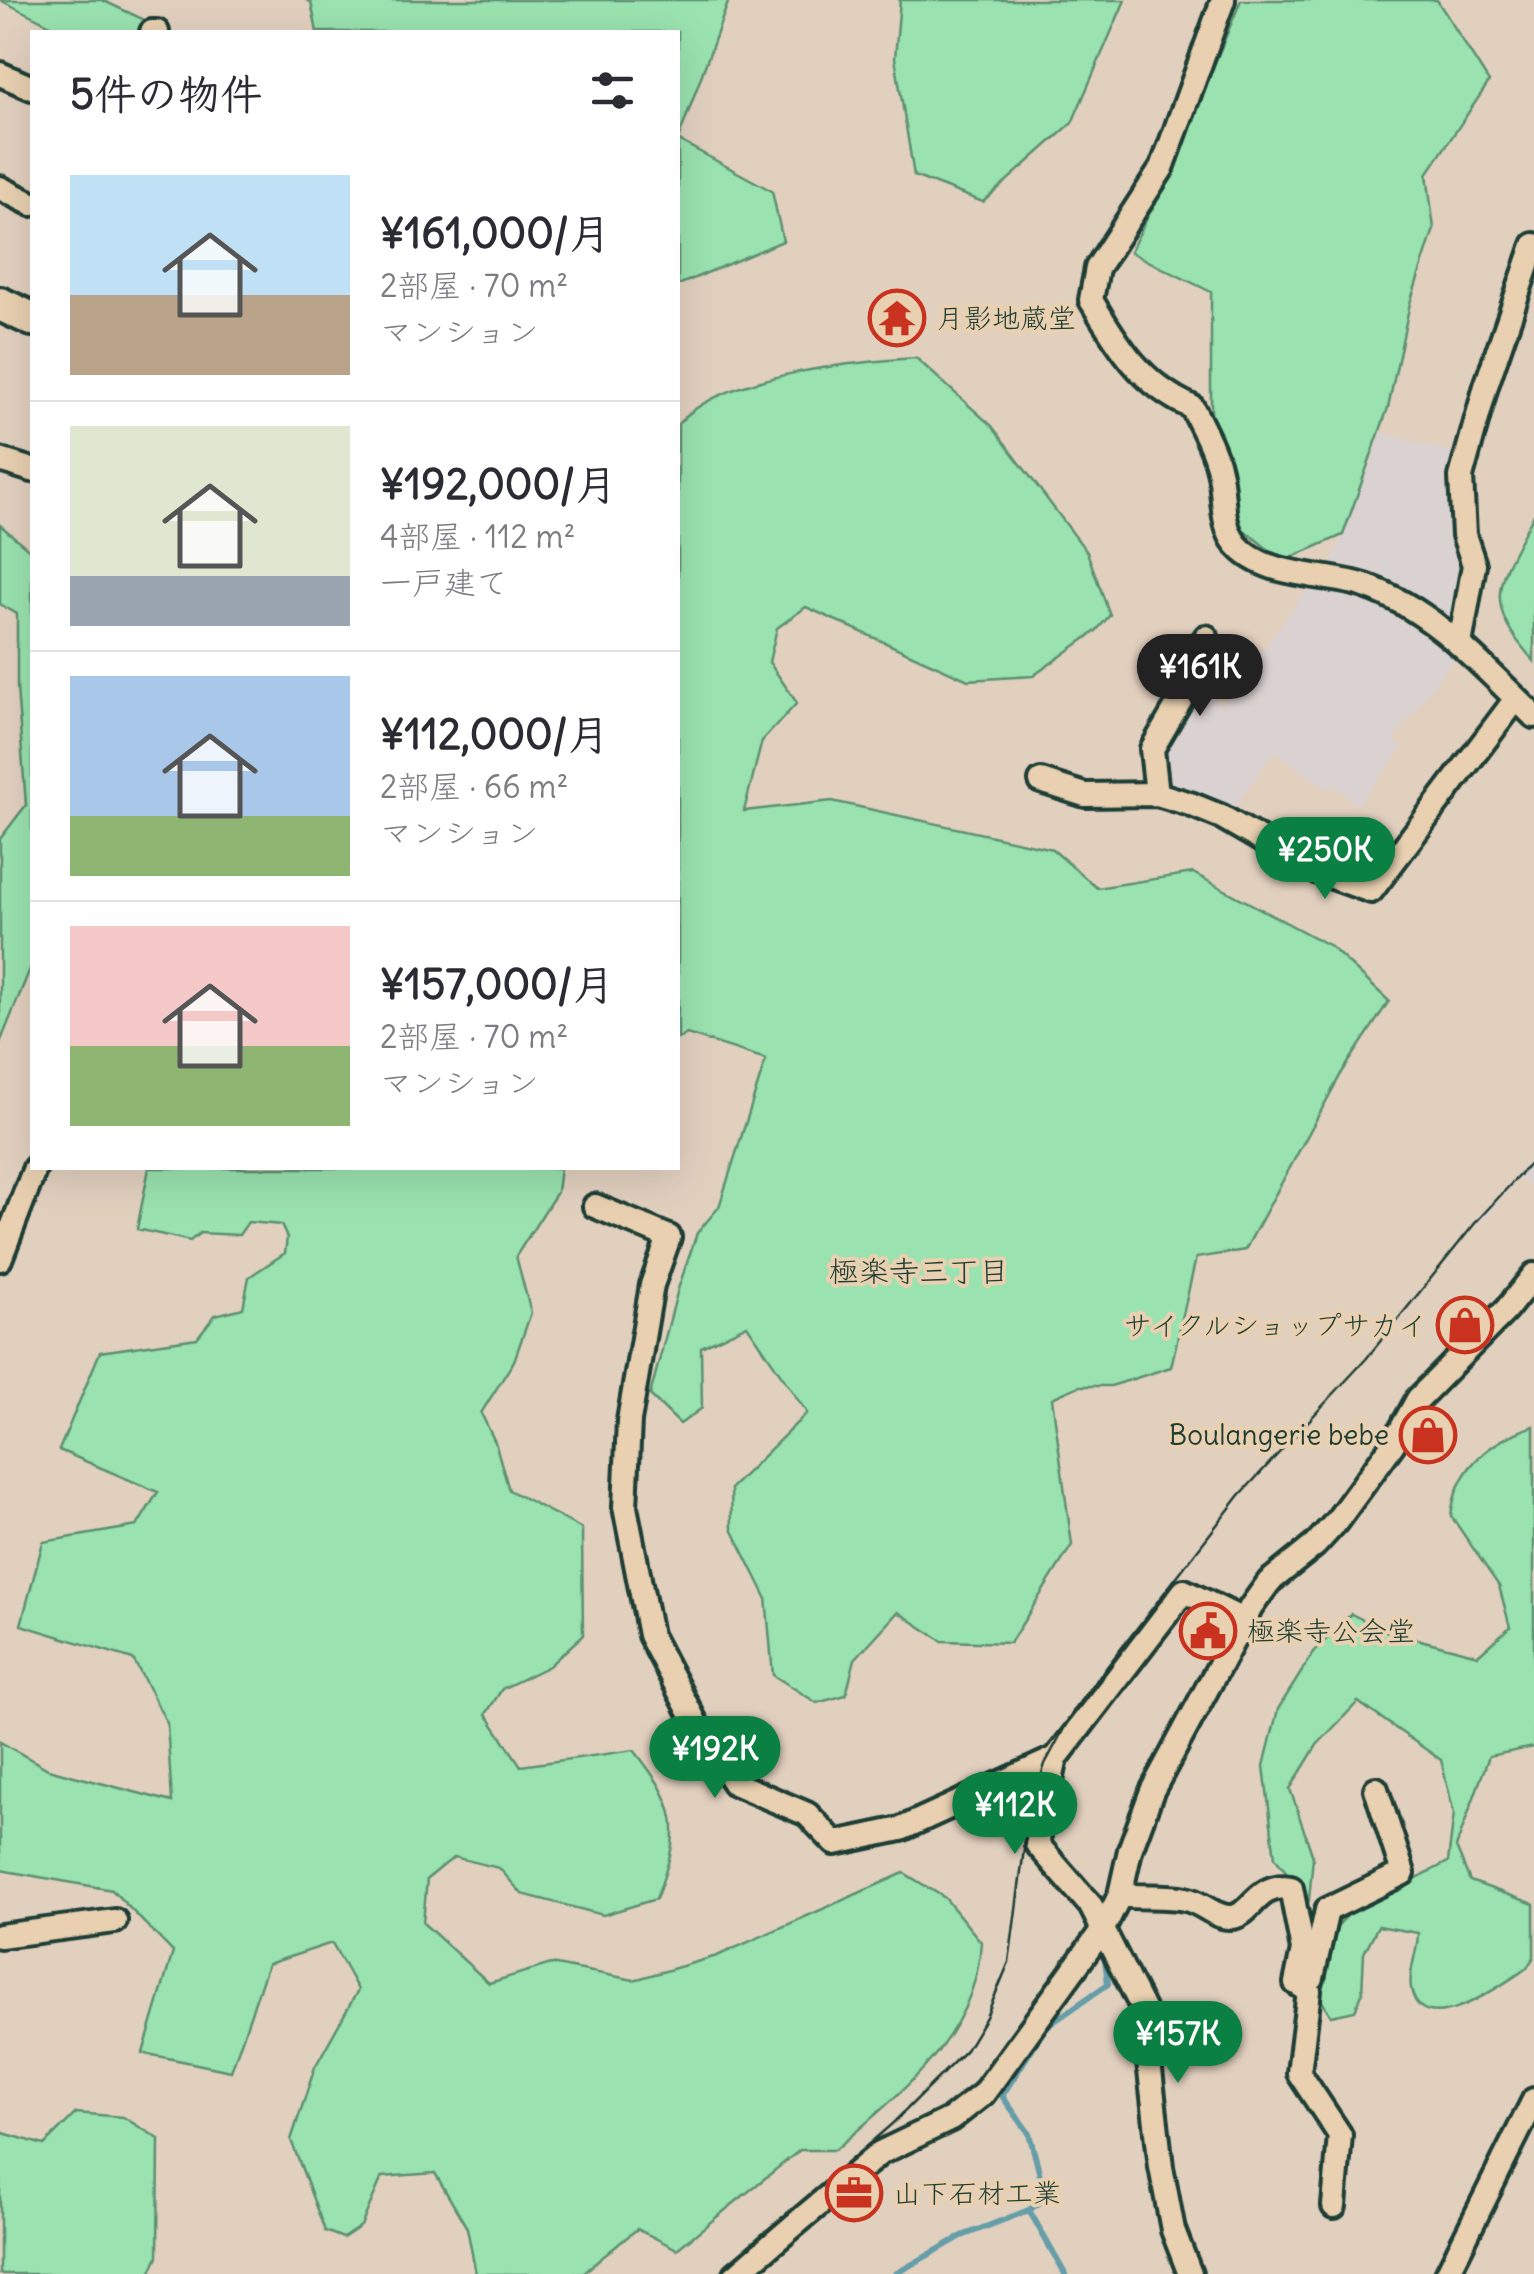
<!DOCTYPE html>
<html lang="ja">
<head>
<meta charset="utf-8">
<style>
  :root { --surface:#fff; --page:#f7f7f7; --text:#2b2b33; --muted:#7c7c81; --line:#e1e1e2; --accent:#0b8043 }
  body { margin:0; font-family:Delius,"Klee One",sans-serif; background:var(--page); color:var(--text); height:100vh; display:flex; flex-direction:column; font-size:38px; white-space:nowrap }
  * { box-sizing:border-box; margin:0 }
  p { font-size:32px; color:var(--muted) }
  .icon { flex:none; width:55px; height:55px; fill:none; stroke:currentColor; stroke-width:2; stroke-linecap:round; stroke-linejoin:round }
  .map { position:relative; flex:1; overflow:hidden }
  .side { position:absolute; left:30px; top:30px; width:650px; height:1140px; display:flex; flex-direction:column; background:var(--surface); border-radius:0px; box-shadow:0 10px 40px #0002 }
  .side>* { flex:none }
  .price { position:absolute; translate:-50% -85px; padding:0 22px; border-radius:35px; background:var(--accent); color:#fff; font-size:32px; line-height:65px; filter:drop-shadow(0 2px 5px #0008) }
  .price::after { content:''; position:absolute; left:50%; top:60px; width:30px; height:22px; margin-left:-15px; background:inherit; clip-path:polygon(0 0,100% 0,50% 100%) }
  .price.current { background:#222; color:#fff }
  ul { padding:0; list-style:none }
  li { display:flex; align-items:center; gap:30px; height:250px; padding:0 40px }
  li+li { border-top:2px solid var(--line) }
  li span { display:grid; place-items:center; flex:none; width:280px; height:200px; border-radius:0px; color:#555 }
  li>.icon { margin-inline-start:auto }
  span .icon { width:120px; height:120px; fill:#fffc; stroke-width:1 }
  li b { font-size:42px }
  h2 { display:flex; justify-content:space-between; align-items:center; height:120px; padding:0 40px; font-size:42px }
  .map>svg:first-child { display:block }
  .built { fill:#dad1d1 }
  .green { fill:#9ae2af; stroke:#5c9072; stroke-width:2.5 }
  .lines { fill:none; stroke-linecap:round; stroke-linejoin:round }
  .stream { stroke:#659da8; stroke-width:6 }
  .street-casing { stroke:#1f3d34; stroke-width:30 }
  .secondary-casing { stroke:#1f3d34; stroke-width:40 }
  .street { stroke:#e8d0b0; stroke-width:22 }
  .secondary { stroke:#e8d0b0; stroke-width:32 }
  .tram { stroke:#1f3d34; stroke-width:2.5 }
  .labels { text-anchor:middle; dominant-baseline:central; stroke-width:8; stroke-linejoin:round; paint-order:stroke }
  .poi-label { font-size:28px; fill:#1f3d34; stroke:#e8d0b0; text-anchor:start }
  .neighbourhood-label { font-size:30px; fill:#1f3d34; stroke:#e8d0b0 }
</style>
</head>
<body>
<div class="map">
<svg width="1534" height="2274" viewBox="0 0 1534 2274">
  <rect width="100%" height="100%" fill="#e2d0bf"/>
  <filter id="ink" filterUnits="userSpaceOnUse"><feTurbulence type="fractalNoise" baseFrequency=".01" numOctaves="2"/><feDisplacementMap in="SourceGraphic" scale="20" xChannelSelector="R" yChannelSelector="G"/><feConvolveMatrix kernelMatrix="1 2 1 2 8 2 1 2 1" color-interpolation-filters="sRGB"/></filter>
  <g filter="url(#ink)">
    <g class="built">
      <path d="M1382 432 1460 455 1450 495 1452 523 1467 566 1456 630 1329 569Z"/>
      <path d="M1310 585 1362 597 1457 654 1393 740 1403 747 1358 805 1332 784 1327 789 1274 751 1229 815 1160 786 1158 739 1196 687 1222 705Z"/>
      <path d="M1534 1154V1190L1519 1178 1481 1223 1478 1221Z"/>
    </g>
    <g class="green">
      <path d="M0 0H102L149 22 144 32H65Z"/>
      <path d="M306 0H729L678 140 772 191 783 241 678 285V32H317L311 2Z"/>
      <path d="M900 0H1125L1072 123 983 202 914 176 895 58Z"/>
      <path d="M1241 0H1437L1489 82 1427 174 1434 229 1410 303 1388 408 1343 535 1283 561 1239 526 1211 425V292L1130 252 1166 181Z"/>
      <path d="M916 358 992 426 1087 552 1110 615 1096 631 1033 676 968 680 806 607 777 628 769 662 797 703 762 741 744 811 832 801 1052 849 1097 888 1193 873 1330 946 1389 1001 1341 1074 1245 1250 1196 1258 1171 1367 1111 1386H1079L1052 1398 1072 1545 1010 1643 942 1641 898 1612 855 1659 846 1695 817 1703 773 1675 766 1597 732 1529 731 1488 807 1413 747 1325 701 1347 702 1408 680 1424 650 1395 678 1289 697 1233 719 1207 766 1059 687 1034 678 1039V424C720 375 852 362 916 358Z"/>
      <path d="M1534 514V661C1478 599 1500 580 1534 514Z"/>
      <path d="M0 525 32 552V964L0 1043V839L26 805 17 688V614L0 604Z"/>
      <path d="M149 1168H560L557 1192 516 1256 531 1313 514 1361 481 1413 495 1442 509 1490 582 1529 583 1635 549 1666 502 1689 486 1714 521 1766 634 1750C681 1809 682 1829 656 1899L603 1915 522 1894 499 1868 454 1857 427 1879 423 1923 489 1983 551 1964 634 1980 717 1956 904 1873 945 1898 981 1942C976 2037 902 2091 835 2150H800L677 2249 637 2229 582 2274H476L467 2228 435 2173 382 2177 361 2226 343 2238 325 2231 291 2140 315 2067 358 1990 332 1943 268 1964 231 2071 143 2053 173 1952 112 1890 0 1870V1742L48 1769 172 1802 167 1723 133 1659 21 1625 43 1542 137 1526 158 1492 59 1450 100 1352 197 1338 215 1315 243 1308 249 1277 285 1253 287 1238 281 1225 248 1222 239 1235 200 1233 190 1241 137 1229Z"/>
      <path d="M1534 1426V1747L1489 1756 1456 1847 1470 1881 1534 1904V1957L1527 1968C1503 1984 1421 2045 1411 1988 1408 1971 1418 1951 1418 1933L1378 1926 1364 1953 1362 1993 1355 2011 1331 2016 1320 1998 1334 1929 1351 1912 1448 1862 1454 1813 1441 1760 1358 1702 1317 1745 1290 1789 1313 1857 1309 1900 1275 1858 1264 1766 1278 1709 1314 1652 1351 1614 1386 1631 1478 1655 1510 1627 1499 1586 1451 1516C1456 1468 1489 1441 1534 1426Z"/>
      <path d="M76 2113 123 2117 159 2139 158 2256 150 2274H0V2132L44 2145Z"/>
    </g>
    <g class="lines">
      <g class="stream">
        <path d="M1029 2210 1065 2274"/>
        <path d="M895 2274 962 2236 1029 2210 1046 2198 1029 2133 1002 2096 1046 2027 1108 1984 1105 1960"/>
      </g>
      <g class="street-casing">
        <g id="street">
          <path d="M1223 0 1162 168 1097 268 1091 300C1118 346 1142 385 1192 407 1202 427 1214 448 1219 470 1225 494 1220 524 1236 544 1263 578 1327 573 1365 586 1433 609 1484 668 1534 716"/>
          <path d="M152 32H157"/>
          <path d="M0 74 32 88"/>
          <path d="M0 188 32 204"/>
          <path d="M0 460 32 470"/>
          <path d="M1460 644 1474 565 1464 535 1461 477 1486 386 1534 245"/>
          <path d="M1041 781 1085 795 1157 794 1190 804 1222 817 1313 870 1371 891 1516 699"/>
          <path d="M1157 794 1152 749 1190 684 1180 676 1206 637"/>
          <path d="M595 1206 669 1237 652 1285 629 1421 625 1507 650 1635 701 1733 734 1783 807 1814 835 1843 901 1829 1056 1758 1184 1591 1243 1620"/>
          <path d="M0 1259 35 1168"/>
          <path d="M1056 1758 1037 1844 1091 1906 1143 2009 1161 2167 1173 2230 1190 2274"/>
          <path d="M1120 1895C1141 1898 1165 1895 1185 1899 1200 1901 1214 1917 1229 1917 1252 1918 1255 1882 1291 1888L1303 1950 1296 1983 1309 1991 1299 2073 1340 2135 1334 2206"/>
          <path d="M0 1936 115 1921"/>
          <path d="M1312 1978 1327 1910 1403 1873 1376 1789"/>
          <path d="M736 2274 880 2153 951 2119 983 2094 1103 1929 1120 1895 1130 1850 1152 1791 1251 1607 1269 1582 1315 1545 1336 1522 1393 1444 1418 1399 1506 1310 1534 1275"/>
          <path d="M1447 2274 1534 2100"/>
        </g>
      </g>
      <g class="secondary-casing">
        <path id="secondary" d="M0 304 32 319"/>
      </g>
      <use href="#street" class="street"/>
      <use href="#secondary" class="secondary"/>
      <path class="tram" d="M719 2274 893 2123 966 2050 986 2017 1009 1962 1028 1819 1045 1764 1075 1708 1240 1495 1366 1359 1476 1222 1534 1159"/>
    </g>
  </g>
  <defs>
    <g id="temple-ring" transform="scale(2.875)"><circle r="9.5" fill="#e8d0b0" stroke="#c8321e" stroke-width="1.5"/><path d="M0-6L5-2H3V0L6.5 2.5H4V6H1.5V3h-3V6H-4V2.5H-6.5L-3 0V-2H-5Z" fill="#c8321e"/></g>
    <g id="shop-ring" transform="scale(2.875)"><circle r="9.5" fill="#e8d0b0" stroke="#c8321e" stroke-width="1.5"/><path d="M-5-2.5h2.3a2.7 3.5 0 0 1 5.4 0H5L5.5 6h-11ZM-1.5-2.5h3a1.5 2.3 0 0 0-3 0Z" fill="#c8321e"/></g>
    <g id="civic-ring" transform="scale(2.875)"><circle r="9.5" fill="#e8d0b0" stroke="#c8321e" stroke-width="1.5"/><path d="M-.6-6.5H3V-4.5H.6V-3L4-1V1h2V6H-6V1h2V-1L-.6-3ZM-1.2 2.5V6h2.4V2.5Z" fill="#c8321e"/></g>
    <g id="office-ring" transform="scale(2.875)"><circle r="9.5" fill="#e8d0b0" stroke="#c8321e" stroke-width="1.5"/><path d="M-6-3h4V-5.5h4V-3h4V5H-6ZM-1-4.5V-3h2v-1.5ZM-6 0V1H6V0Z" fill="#c8321e"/></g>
  </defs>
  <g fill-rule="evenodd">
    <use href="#temple-ring" x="897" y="318"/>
    <use href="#shop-ring" x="1465" y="1325"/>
    <use href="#shop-ring" x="1428" y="1435"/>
    <use href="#civic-ring" x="1208" y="1631"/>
    <use href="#office-ring" x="854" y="2193"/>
  </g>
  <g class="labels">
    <g class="poi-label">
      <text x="936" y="318">月影地蔵堂</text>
      <text x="1426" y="1325" text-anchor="end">サイクルショップサカイ</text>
      <text x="1389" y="1435" text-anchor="end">Boulangerie bebe</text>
      <text x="1247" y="1631">極楽寺公会堂</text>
      <text x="893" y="2193">山下石材工業</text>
    </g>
    <g class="neighbourhood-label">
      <text x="919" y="1271">極楽寺三丁目</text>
    </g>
  </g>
</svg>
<b class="price current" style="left:1200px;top:719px">¥161K</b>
<b class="price" style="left:1325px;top:902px">¥250K</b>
<b class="price" style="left:715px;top:1801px">¥192K</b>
<b class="price" style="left:1015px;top:1857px">¥112K</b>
<b class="price" style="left:1178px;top:2086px">¥157K</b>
<section class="side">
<h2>5件の物件<svg class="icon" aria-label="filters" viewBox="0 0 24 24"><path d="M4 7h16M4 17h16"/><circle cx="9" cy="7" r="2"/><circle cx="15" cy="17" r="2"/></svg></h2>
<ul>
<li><span style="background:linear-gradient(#bfe0f5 60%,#b9a48a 0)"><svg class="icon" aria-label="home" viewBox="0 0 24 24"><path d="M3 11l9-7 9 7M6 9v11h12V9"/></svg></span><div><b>¥161,000/月</b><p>2部屋 · 70 m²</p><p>マンション</p></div></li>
<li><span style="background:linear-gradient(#dfe7d0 75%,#9aa5b1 0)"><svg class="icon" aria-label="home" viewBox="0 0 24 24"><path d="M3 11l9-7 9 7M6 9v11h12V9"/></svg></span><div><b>¥192,000/月</b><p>4部屋 · 112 m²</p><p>一戸建て</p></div></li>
<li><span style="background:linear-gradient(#a9c7e8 70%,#8fb573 0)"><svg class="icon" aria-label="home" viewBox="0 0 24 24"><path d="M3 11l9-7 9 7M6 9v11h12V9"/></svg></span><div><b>¥112,000/月</b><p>2部屋 · 66 m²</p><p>マンション</p></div></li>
<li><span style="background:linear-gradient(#f6c9c9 60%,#8fb573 0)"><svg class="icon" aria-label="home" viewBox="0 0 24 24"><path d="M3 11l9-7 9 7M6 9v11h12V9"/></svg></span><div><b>¥157,000/月</b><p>2部屋 · 70 m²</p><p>マンション</p></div></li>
</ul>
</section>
</div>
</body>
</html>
